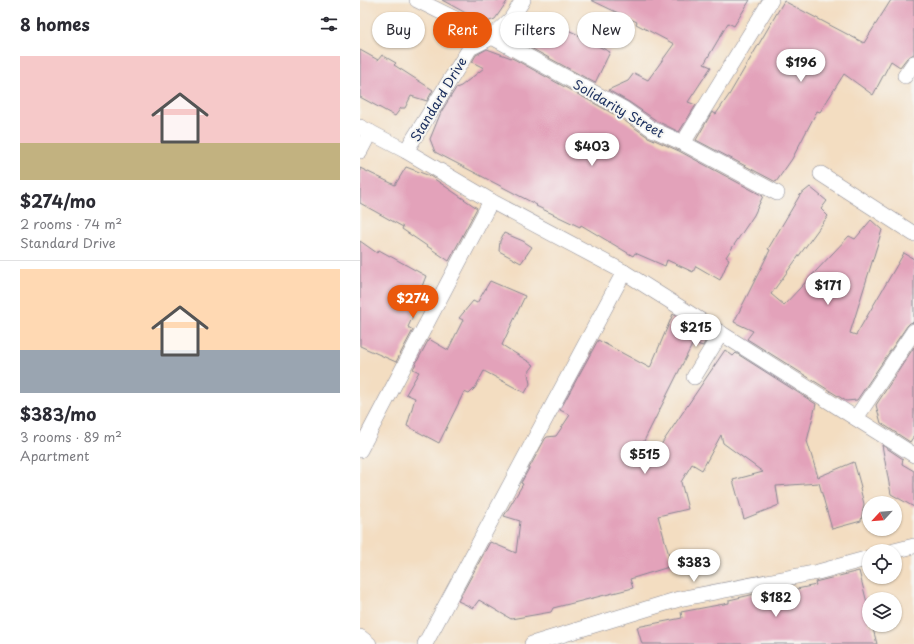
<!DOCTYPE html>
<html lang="en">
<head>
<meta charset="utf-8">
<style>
  :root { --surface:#fff; --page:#f2f2f3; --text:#2b2b33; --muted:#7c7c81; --line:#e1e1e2; --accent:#ea580c }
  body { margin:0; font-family:"Playpen Sans",sans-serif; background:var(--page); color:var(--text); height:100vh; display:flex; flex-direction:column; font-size:15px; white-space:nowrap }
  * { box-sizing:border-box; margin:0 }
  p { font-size:13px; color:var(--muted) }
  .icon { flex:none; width:22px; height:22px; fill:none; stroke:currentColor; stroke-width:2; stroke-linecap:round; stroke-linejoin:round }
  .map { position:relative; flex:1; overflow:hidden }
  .drawer { display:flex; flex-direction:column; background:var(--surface); width:360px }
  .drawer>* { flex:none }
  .top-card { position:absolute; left:12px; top:12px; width:380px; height:36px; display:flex; gap:8px }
  .needle { width:26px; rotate:244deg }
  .buttons { position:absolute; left:502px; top:496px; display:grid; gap:8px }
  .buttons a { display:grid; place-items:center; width:40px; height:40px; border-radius:50%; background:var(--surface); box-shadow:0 1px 3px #0004; font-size:20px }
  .price { position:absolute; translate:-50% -34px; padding:0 9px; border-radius:14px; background:#fff; color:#222; font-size:13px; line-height:26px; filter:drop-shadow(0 1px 2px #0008) }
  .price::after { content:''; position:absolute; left:50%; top:24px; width:12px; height:9px; margin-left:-6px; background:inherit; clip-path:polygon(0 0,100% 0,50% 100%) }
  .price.selected { background:var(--accent); color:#fff }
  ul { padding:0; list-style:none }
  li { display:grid; align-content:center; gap:8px; height:212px; padding:0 20px }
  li+li { border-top:1px solid var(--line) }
  li span { display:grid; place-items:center; height:124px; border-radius:0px; color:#555 }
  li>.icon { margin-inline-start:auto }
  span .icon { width:72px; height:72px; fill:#fffc; stroke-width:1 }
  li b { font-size:17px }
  h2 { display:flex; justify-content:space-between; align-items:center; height:48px; padding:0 20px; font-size:17px }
  .tag { padding:0 14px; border-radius:18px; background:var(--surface); box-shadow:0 1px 3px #0004; font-size:14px; line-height:36px }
  .tag.selected { background:var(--accent); color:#fff }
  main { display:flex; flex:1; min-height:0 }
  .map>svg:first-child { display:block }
  .building { fill:#e3a2ba }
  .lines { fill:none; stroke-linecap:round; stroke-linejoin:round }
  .street-casing { stroke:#878690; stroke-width:16 }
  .street { stroke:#fff; stroke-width:15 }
  .labels { text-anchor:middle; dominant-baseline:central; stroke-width:4; stroke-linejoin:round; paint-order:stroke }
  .street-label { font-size:13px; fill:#1b2f5e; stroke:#f6f6f2 }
</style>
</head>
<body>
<main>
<section class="drawer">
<h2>8 homes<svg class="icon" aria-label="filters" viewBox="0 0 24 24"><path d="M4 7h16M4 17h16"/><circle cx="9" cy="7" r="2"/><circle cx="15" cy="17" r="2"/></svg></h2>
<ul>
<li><span style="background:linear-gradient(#f6c9c9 70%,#c2b280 0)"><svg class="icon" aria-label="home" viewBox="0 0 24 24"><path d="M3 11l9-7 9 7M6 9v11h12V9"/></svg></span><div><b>$274/mo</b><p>2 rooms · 74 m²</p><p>Standard Drive</p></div></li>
<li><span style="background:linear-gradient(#ffd9b3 65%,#9aa5b1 0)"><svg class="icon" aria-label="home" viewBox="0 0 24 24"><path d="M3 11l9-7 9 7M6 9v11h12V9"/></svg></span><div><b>$383/mo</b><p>3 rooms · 89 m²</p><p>Apartment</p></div></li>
</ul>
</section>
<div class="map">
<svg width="554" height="644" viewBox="0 0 554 644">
  <rect width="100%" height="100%" fill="#f6f6f2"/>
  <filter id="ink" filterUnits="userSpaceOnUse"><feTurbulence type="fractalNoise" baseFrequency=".025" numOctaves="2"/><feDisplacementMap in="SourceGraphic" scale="8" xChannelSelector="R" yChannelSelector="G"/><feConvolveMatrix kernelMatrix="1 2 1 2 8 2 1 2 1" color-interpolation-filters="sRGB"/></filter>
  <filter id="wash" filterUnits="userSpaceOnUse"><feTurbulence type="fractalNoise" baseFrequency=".012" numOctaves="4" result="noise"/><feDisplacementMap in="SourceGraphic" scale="16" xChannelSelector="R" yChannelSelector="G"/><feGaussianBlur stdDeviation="0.9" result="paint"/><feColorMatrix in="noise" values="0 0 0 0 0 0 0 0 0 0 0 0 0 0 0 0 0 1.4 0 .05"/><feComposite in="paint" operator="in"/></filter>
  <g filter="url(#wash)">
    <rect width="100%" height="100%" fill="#f3ddc1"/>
    <g id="blocks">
      <g class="building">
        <path d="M82 0H148L135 19 124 23Z"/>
        <path d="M231 0H390L374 26 368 23 344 64 351 67 328 102 336 105 319 132 297 121 269 102 248 90 268 81 274 73 288 80 314 44 276 24 277 22Z"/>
        <path d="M531 0H554V54L547 58 540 67 531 61 513 95 484 74 460 112 457 111 432 159 416 182 336 140 352 112 356 114 369 95 424 1 504 43Z"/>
        <path d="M185 20 219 35 218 36 250 52 235 83 169 47Z"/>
        <path d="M127 49 154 59 259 117 288 137 319 151 403 196 394 215 366 257 369 259 360 280 336 266 333 272 307 260 305 266 275 253 273 256 221 225 220 227 176 206 177 205 75 152 70 139 81 112 96 88 101 86 124 68 112 62 116 55Z"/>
        <path d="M0 50 18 60 22 55 36 63 34 65 73 90 67 101 51 96 45 108H41L35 116 0 97Z"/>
        <path d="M46 167 70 176 117 208 89 261 42 229 43 227 0 203V168L35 185Z"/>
        <path d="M450 187 467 201 461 209 468 216 411 294 424 305 489 236 495 239 511 220 522 230 490 333 496 335 544 253 554 259V322L550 323 547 326 497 400 486 401 387 339 393 331 374 322 410 250 408 249 440 195Z"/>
        <path d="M144 233 163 241 172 247 161 263 139 251 140 241Z"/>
        <path d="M0 241 17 253 19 250 66 276 51 315 53 316 48 327 53 330 36 362 0 346Z"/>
        <path d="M130 281 165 296 142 345 174 365 168 373 170 384 165 393 124 371 115 388 109 394 104 392 79 443 47 426 55 398 46 394 59 372 53 369 69 339 88 350 103 320 99 318 113 301 117 303Z"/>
        <path d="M313 314 347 338 343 346 333 343 281 447 294 455 365 350 373 356 376 353 456 404 447 441 458 477 494 462 501 487 500 488 504 504 501 521 472 529 459 483 416 486 419 505 384 519 373 480 403 472 363 443 361 435 342 470 332 464 321 482 328 509 298 516 312 566 270 579 273 588 193 608 191 612 151 619 119 600 113 608 98 601 130 542 156 553 160 521 144 516 163 484 161 483 185 439 187 437 196 436 210 415 200 410 238 340 290 368Z"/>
        <path d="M554 347V436L550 442 521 423 516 405Z"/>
        <path d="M522 445 543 459 542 464 554 471V507L531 494Z"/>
        <path d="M499 571 509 611V625H512L517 644H282L277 627 322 618 321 612 369 603V600L412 590 413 594 456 585 455 582Z"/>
      </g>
    </g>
  </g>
  <g filter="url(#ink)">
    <use href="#blocks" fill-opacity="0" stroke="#878690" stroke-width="1"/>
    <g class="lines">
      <g class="street-casing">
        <g id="street">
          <path d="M57 0 132 37 264 109 292 129 323 143 411 0"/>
          <path d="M545 76 554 63"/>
          <path d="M0 127 46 151 131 201 264 272 554 455"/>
          <path d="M323 143 417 193"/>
          <path d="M0 151 10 132"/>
          <path d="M46 151 110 48 132 37 151 19 163 0"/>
          <path d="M461 174 554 234"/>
          <path d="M334 377 361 333"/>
          <path d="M496 418 554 331"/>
          <path d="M0 450 131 201"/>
          <path d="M534 551 554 546"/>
          <path d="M0 637 9 644"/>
          <path d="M65 644 264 272"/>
          <path d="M172 644 319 599 458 572 509 558"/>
        </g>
      </g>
      <use href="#street" class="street"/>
    </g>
  </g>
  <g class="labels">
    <g class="street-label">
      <text transform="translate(78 99) rotate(-59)">Standard Drive</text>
      <text transform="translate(259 108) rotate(30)">Solidarity Street</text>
    </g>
  </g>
</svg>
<div class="buttons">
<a><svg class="needle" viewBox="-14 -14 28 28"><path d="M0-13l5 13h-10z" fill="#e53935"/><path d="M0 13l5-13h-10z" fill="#7c7c81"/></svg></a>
<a><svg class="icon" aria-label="locate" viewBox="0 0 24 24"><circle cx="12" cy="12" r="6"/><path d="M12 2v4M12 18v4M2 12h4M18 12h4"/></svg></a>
<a><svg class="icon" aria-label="layers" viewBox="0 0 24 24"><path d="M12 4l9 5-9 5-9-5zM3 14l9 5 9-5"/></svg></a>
</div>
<b class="price" style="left:441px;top:83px">$196</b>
<b class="price" style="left:232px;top:167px">$403</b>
<b class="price" style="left:468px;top:306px">$171</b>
<b class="price selected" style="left:53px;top:319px">$274</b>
<b class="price" style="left:336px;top:348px">$215</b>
<b class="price" style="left:285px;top:475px">$515</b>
<b class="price" style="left:334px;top:583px">$383</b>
<b class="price" style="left:416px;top:618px">$182</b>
<div class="top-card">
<a class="tag">Buy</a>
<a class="tag selected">Rent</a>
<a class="tag">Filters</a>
<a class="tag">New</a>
</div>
</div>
</main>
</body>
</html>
